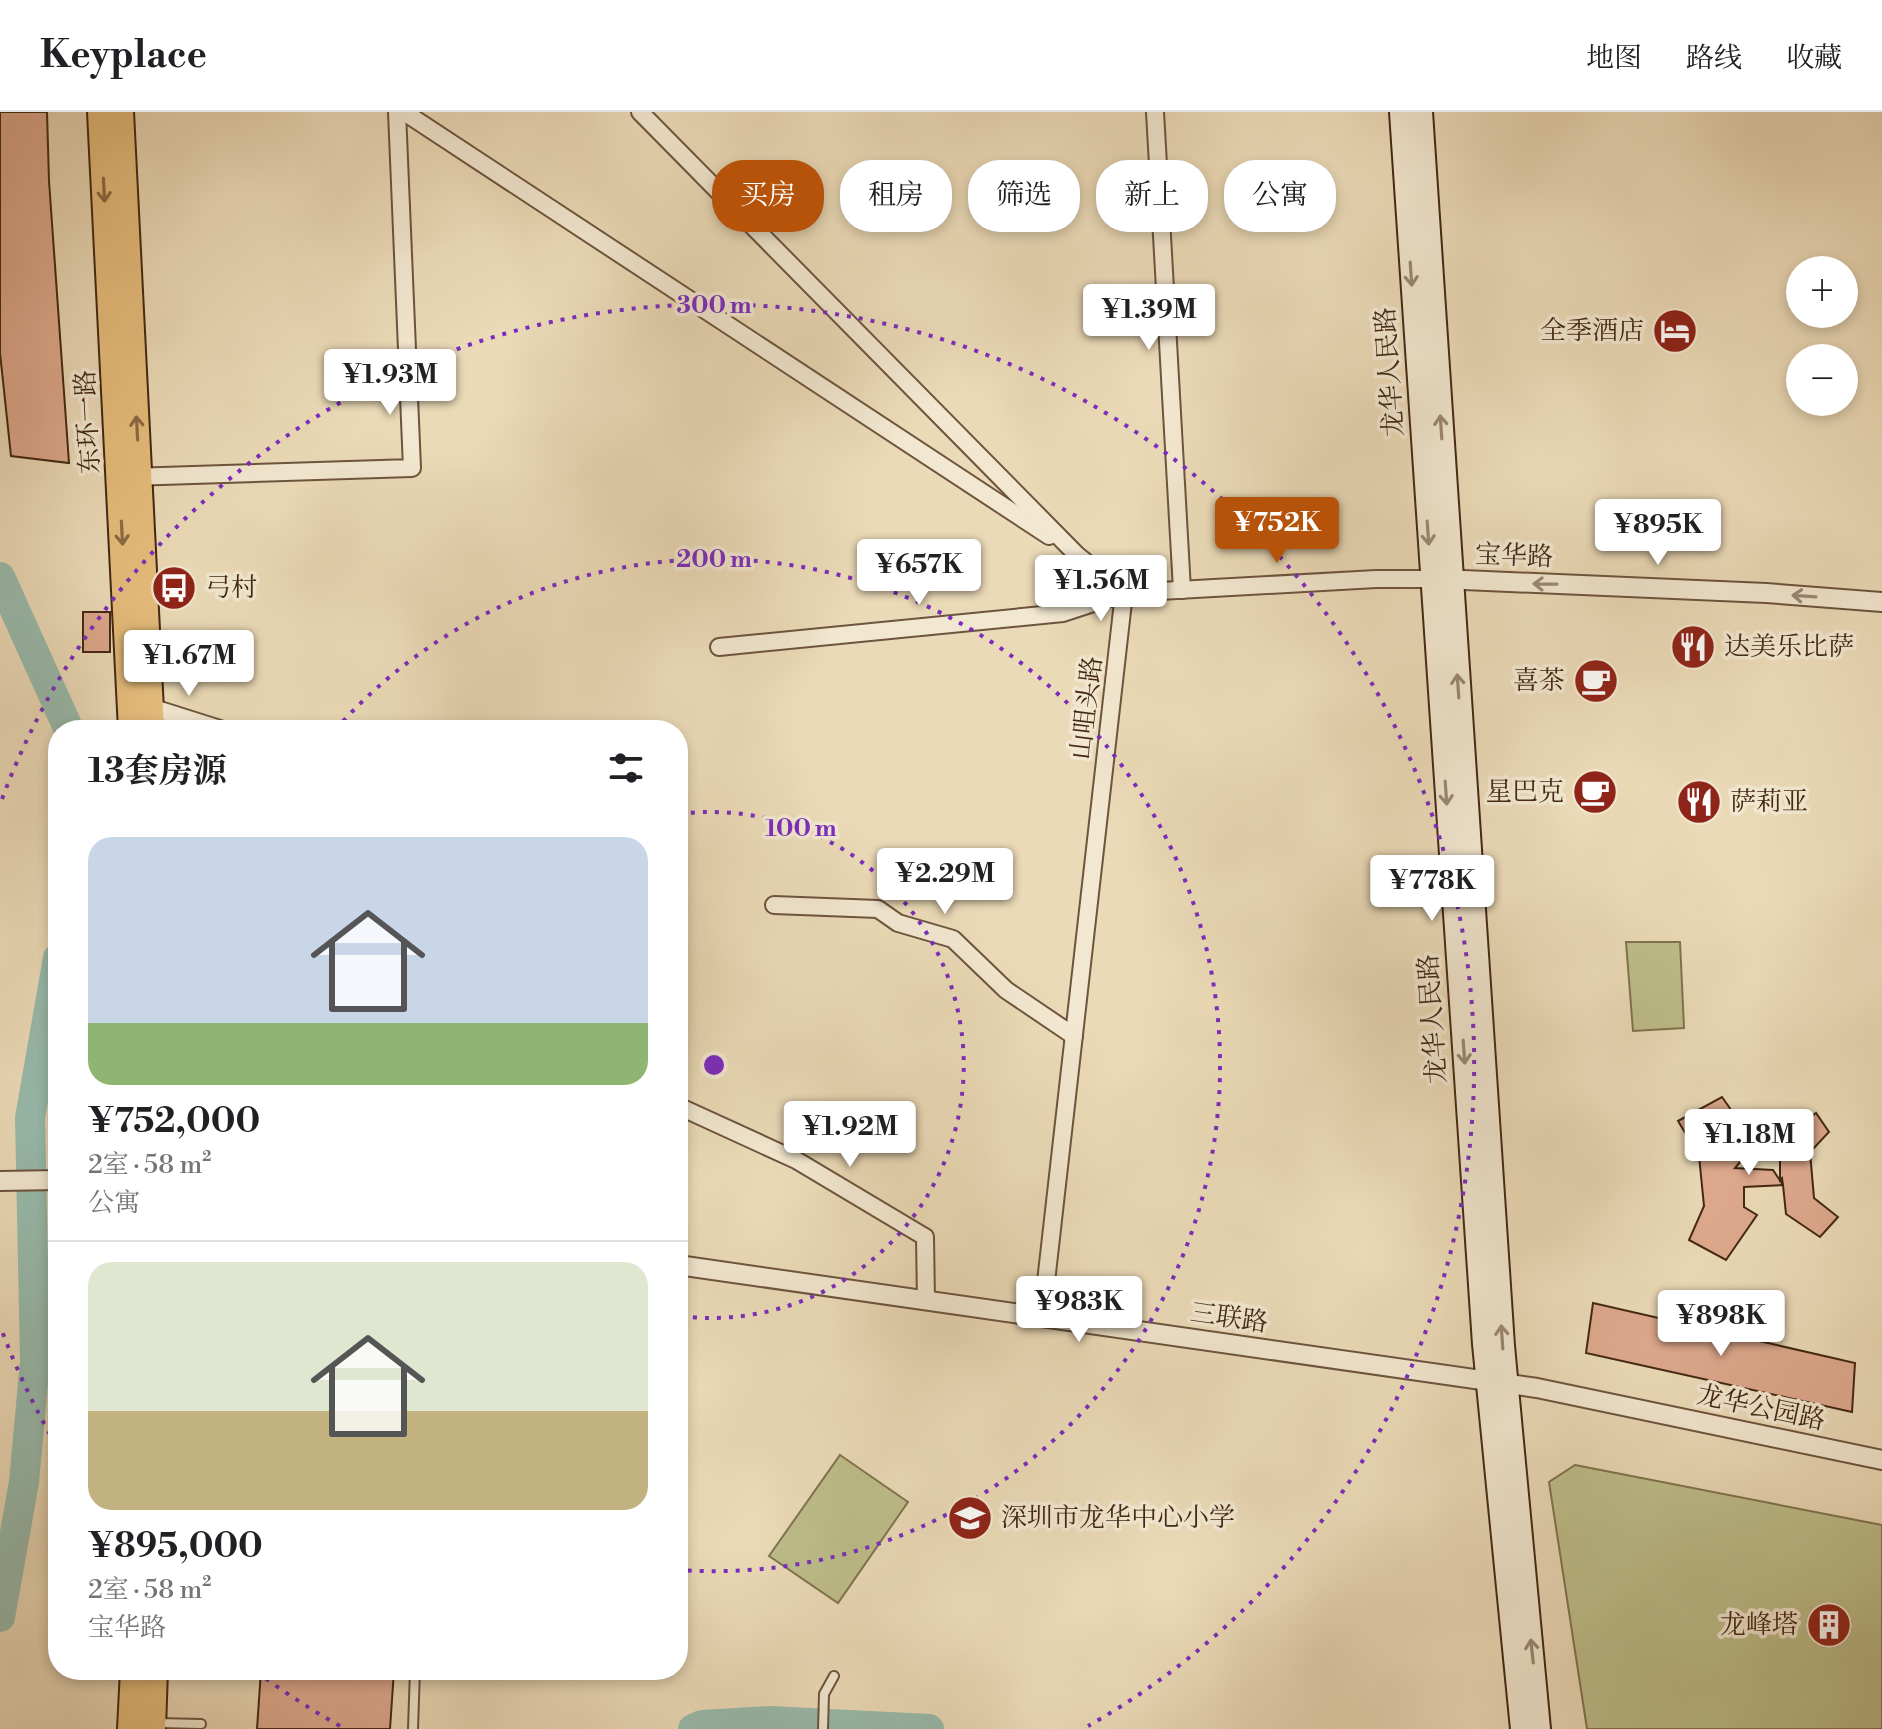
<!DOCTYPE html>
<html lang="zh">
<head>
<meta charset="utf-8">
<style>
  :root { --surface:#fff; --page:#f2f2f2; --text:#202124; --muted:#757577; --line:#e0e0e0; --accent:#b45309 }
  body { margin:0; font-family:"Libre Bodoni","Noto Serif SC",serif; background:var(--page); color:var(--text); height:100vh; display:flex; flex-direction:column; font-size:30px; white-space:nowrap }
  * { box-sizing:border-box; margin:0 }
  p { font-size:26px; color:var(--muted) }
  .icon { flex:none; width:44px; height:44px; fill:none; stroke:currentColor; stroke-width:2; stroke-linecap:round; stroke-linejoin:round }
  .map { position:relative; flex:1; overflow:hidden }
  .details { position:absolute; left:48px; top:608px; width:640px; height:960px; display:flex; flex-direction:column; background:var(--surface); border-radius:32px; box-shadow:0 4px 12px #0003 }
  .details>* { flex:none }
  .hud { position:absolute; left:712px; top:48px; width:760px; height:72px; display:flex; gap:16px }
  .tools { position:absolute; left:1786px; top:144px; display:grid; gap:16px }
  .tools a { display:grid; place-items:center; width:72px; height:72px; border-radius:50%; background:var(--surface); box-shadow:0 4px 12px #0003; font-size:40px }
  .price { position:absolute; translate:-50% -68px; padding:0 18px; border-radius:8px; background:#fff; color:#222; font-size:26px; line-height:52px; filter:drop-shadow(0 2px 4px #0008) }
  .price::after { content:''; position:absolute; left:50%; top:48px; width:24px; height:18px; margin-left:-12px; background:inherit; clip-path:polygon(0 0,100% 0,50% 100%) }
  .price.active { background:var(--accent); color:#fff }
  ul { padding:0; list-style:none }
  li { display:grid; align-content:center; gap:16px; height:424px; padding:0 40px }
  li+li { border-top:2px solid var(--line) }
  li span { display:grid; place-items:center; height:248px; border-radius:24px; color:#555 }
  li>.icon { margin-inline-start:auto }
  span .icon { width:144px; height:144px; fill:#fffc; stroke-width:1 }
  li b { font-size:34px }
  h2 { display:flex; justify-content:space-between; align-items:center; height:96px; padding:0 40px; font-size:34px }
  .chip { padding:0 28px; border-radius:32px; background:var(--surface); box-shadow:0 4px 12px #0003; font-size:28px; line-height:72px }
  .chip.active { background:var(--accent); color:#fff }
  header { display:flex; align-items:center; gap:48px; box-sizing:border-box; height:112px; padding:0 40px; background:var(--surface); border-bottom:2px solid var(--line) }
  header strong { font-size:38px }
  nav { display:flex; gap:44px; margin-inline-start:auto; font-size:28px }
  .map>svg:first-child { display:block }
  .green { fill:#bdbe8a; stroke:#80734f; stroke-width:2 }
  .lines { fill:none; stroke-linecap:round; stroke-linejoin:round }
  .river { stroke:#98bbad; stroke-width:30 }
  .building { fill:#dea98d; stroke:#432814; stroke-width:2 }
  .service-casing { stroke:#6d543d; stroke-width:12 }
  .minor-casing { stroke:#6d543d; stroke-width:20 }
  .tertiary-casing { stroke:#6d543d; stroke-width:22 }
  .secondary-casing { stroke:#432814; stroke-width:26 }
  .primary-casing { stroke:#432814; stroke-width:28 }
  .service { stroke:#f2e7d0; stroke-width:8 }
  .minor { stroke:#f2e7d0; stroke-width:16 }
  .tertiary { stroke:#f2e7d0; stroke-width:18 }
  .secondary { stroke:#f2e7d0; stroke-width:22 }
  .primary { stroke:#e6bd7c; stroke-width:24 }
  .oneway { stroke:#8c6b43 }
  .oneway2 { stroke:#9a8872 }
  .ring { fill:none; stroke:#7b2cbf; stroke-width:4; stroke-dasharray:4 8 }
  .labels { text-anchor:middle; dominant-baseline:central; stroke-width:7; stroke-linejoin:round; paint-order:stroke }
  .poi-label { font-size:26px; fill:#432814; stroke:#f2e7d0; text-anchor:end }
  .street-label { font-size:26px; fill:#432814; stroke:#f2e7d0 }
  .centre { fill:#7b2cbf; stroke:#f2e7d0; stroke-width:4 }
  .ring-label { font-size:24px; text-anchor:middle; font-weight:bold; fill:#7b2cbf; stroke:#f2e7d0; stroke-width:7; stroke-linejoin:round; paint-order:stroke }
</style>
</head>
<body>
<header>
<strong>Keyplace</strong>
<nav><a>地图</a><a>路线</a><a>收藏</a></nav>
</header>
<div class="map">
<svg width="1882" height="1617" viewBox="0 0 1882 1617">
  <rect width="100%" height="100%" fill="#ebdab7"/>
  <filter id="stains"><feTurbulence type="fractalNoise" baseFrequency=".0025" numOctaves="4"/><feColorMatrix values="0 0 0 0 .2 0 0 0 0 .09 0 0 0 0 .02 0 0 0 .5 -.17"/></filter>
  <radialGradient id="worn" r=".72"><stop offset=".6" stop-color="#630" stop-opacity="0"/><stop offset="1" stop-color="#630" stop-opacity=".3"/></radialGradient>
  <g class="green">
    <path d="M1626 830H1680L1684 916 1633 919Z"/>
    <path d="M840 1343 908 1390 838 1491 769 1444Z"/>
    <path d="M1575 1353 1882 1413V1617H1587L1549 1370Z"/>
  </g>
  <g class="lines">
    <g class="river">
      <path d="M0 465 69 618"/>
      <path d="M0 1505 24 1370 35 1249 30 1006 58 846"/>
      <path d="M693 1617 702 1613 769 1609 929 1617"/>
    </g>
  </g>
  <g class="building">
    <path d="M0 0H47L49 69 69 351 11 344 0 241Z"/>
    <rect x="83" y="500" width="27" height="40"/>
    <path d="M1722 985 1755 1032 1735 1056 1773 1058 1783 1073 1782 1066 1780 1068V1029L1816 1001 1829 1020 1810 1040 1814 1086 1838 1105 1820 1125 1786 1102 1783 1073 1744 1075V1095L1757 1103 1726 1148 1689 1128 1704 1094 1699 1044 1678 1009Z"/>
    <path d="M1593 1191 1855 1251 1852 1300 1586 1241Z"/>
    <circle cx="1829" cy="1513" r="22"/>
    <path d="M261 1558H394L390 1617H257Z"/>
  </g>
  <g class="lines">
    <g class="service-casing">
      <g id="service">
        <path d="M158 1611 201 1612"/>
        <path d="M413 1617 415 1558"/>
        <path d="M823 1617 824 1582 834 1564"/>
      </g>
    </g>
    <g class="minor-casing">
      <g id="minor">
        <path d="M404 0 1049 424"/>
        <path d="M640 0 1077 443 1124 481 1042 1205"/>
        <path d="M1155 0 1182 478"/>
        <path d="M130 365 412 356 397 0"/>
        <path d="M719 535 1063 501 1124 481 1376 467H1431"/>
        <path d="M144 593 223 618"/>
        <path d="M774 793 878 797 898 811 953 827 1006 878 1074 924"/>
        <path d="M678 994 796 1048 925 1125 926 1189"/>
      </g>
    </g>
    <g class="tertiary-casing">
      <g id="tertiary">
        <path d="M1441 467 1766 481 1882 490"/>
        <path d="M0 1069 58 1068"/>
        <path d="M678 1153 1537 1276 1882 1348"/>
      </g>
    </g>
    <g class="secondary-casing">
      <g id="secondary">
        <path d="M1401 0 1484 1232 1522 1617"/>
        <path d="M1421 0 1503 1234 1539 1617"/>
      </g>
    </g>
    <g class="primary-casing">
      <g id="primary">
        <path d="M100 0 131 618"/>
        <path d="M121 0 152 618"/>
        <path d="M130 1617 133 1558"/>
        <path d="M153 1617 155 1558"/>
      </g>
    </g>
    <use href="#service" class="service"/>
    <use href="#minor" class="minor"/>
    <use href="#tertiary" class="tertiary"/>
    <use href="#secondary" class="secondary"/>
    <use href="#primary" class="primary"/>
  </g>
  <defs><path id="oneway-shaft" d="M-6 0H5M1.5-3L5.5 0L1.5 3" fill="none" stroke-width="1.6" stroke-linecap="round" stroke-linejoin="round" transform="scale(2)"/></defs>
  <g class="oneway">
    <use href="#oneway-shaft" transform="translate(104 78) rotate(87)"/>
    <use href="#oneway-shaft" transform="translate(137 316) rotate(-93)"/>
    <use href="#oneway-shaft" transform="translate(122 421) rotate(87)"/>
  </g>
  <g class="oneway2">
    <use href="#oneway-shaft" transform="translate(1411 162) rotate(86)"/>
    <use href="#oneway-shaft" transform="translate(1441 315) rotate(-94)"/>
    <use href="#oneway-shaft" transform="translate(1428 421) rotate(86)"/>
    <use href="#oneway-shaft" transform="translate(1545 472) rotate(-179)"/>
    <use href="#oneway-shaft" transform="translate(1804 484) rotate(-176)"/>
    <use href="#oneway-shaft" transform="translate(1458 574) rotate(-94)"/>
    <use href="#oneway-shaft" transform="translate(1446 681) rotate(86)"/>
    <use href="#oneway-shaft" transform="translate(1464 940) rotate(86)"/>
    <use href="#oneway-shaft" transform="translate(1502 1225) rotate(-94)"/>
    <use href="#oneway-shaft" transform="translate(1532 1539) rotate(-96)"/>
  </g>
  <g class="ring">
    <path d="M679 702A253 253 0 1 1 679 1204"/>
    <path d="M335 618A506 506 0 1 1 679 1458"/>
    <path d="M340 1614A760 760 0 0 1 257 1560M56 1333A760 760 0 0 1 2 1219M2 687A760 760 0 1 1 1088 1614"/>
  </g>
  <defs>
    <g id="hotel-disc" transform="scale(2.3)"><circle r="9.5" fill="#8f2418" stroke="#f2e7d0"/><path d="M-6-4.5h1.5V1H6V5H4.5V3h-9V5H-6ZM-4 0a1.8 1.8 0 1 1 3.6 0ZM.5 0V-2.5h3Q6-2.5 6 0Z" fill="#fff"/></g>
    <g id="bus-disc" transform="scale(2.3)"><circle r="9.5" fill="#8f2418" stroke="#f2e7d0"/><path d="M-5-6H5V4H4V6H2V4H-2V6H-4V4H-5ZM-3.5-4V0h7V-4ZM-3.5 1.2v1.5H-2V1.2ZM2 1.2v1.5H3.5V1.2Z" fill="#fff"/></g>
    <g id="restaurant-disc" transform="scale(2.3)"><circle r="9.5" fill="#8f2418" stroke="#f2e7d0"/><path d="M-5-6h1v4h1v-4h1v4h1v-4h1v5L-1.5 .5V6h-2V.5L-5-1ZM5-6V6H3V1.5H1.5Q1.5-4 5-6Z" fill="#fff"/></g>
    <g id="cafe-disc" transform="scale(2.3)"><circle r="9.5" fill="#8f2418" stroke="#f2e7d0"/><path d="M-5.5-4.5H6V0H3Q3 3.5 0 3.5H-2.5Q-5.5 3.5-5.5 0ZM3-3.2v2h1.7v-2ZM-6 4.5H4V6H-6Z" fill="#fff"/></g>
    <g id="school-disc" transform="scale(2.3)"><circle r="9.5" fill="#8f2418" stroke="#f2e7d0"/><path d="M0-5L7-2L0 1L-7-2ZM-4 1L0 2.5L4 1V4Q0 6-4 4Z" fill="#fff"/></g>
    <g id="building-disc" transform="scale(2.3)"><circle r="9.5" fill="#8f2418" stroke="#f2e7d0"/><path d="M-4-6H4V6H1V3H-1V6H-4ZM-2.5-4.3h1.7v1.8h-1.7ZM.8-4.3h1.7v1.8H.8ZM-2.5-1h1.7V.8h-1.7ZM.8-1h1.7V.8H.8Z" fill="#fff"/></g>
  </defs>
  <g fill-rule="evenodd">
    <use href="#hotel-disc" x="1675" y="219"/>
    <use href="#bus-disc" x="174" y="476"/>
    <use href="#restaurant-disc" x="1693" y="535"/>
    <use href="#cafe-disc" x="1596" y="569"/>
    <use href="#cafe-disc" x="1595" y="680"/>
    <use href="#restaurant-disc" x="1699" y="690"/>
    <use href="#school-disc" x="970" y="1406"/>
    <use href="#building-disc" x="1829" y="1513"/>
  </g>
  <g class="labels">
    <g class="poi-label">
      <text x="1644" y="219">全季酒店</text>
      <text x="205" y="476" text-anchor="start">弓村</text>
      <text x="1724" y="535" text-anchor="start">达美乐比萨</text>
      <text x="1565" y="569">喜茶</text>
      <text x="1564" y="680">星巴克</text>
      <text x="1730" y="690" text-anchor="start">萨莉亚</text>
      <text x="1001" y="1406" text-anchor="start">深圳市龙华中心小学</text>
      <text x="1798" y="1513">龙峰塔</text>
    </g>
    <g class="street-label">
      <text transform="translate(1390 260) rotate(-94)">龙华人民路</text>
      <text transform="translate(88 310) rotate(-93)">东环一路</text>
      <text transform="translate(1514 444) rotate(2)">宝华路</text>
      <text transform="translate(1087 596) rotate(-83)">山咀头路</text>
      <text transform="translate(1433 907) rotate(-94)">龙华人民路</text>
      <text transform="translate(1229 1206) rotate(8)">三联路</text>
      <text transform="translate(1761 1296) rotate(12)">龙华公园路</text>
    </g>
  </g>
  <circle cx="714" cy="953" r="12" class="centre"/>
  <g class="ring-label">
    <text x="714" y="201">300 m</text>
    <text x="714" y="455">200 m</text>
    <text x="801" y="724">100 m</text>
  </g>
  <rect width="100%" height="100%" filter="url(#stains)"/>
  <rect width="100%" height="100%" fill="url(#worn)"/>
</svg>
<div class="tools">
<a>+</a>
<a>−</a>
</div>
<b class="price" style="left:1149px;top:240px">¥1.39M</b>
<b class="price" style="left:390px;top:305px">¥1.93M</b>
<b class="price active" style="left:1277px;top:453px">¥752K</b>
<b class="price" style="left:1658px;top:455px">¥895K</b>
<b class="price" style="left:919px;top:495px">¥657K</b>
<b class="price" style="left:1101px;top:511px">¥1.56M</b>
<b class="price" style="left:189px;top:586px">¥1.67M</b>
<b class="price" style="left:945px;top:804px">¥2.29M</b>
<b class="price" style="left:1432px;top:811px">¥778K</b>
<b class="price" style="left:850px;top:1057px">¥1.92M</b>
<b class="price" style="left:1749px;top:1065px">¥1.18M</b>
<b class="price" style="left:1079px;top:1232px">¥983K</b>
<b class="price" style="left:1721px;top:1246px">¥898K</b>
<div class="hud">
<a class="chip active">买房</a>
<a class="chip">租房</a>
<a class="chip">筛选</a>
<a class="chip">新上</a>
<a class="chip">公寓</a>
</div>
<section class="details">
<h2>13套房源<svg class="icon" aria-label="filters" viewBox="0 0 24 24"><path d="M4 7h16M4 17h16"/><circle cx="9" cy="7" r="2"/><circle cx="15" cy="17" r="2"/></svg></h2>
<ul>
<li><span style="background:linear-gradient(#c9d6e8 75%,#8fb573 0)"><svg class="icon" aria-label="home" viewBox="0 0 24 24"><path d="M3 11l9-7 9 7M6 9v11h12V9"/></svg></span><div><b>¥752,000</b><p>2室 · 58 m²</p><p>公寓</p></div></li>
<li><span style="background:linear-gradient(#dfe7d0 60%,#c2b280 0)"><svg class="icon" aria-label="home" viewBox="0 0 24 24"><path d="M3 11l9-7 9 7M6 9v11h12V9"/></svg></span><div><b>¥895,000</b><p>2室 · 58 m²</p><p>宝华路</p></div></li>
</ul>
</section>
</div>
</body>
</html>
